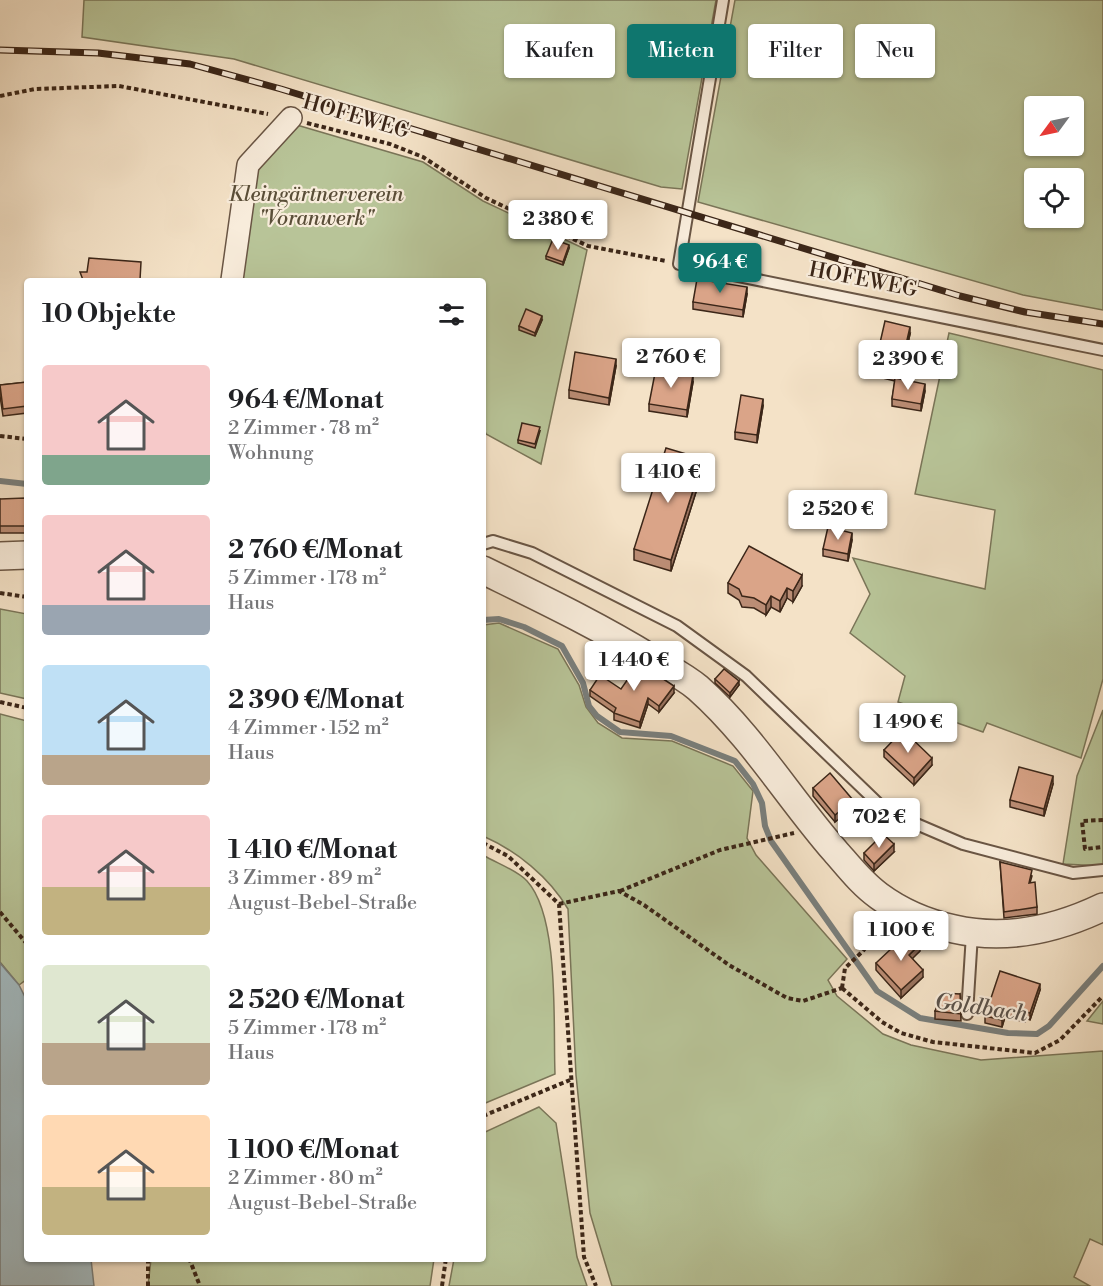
<!DOCTYPE html>
<html lang="de">
<head>
<meta charset="utf-8">
<style>
  :root { --surface:#fff; --page:#f6f6f6; --text:#202124; --muted:#757577; --accent:#0f766e }
  body { margin:0; font-family:"Libre Bodoni",serif; background:var(--page); color:var(--text); height:100vh; display:flex; flex-direction:column; font-size:22px; white-space:nowrap }
  * { box-sizing:border-box; margin:0 }
  p { font-size:20px; color:var(--muted) }
  .icon { flex:none; width:33px; height:33px; fill:none; stroke:currentColor; stroke-width:2; stroke-linecap:round; stroke-linejoin:round }
  .map { position:relative; flex:1; overflow:hidden }
  .details { position:absolute; left:24px; top:278px; width:462px; height:984px; display:flex; flex-direction:column; background:var(--surface); border-radius:6px; box-shadow:0 2px 4px #0004 }
  .details>* { flex:none }
  .banner { position:absolute; left:504px; top:24px; width:508px; height:54px; display:flex; gap:12px }
  .needle { width:39px; rotate:237deg }
  .buttons { position:absolute; left:1024px; top:96px; display:grid; gap:12px }
  .buttons a { display:grid; place-items:center; width:60px; height:60px; border-radius:6px; background:var(--surface); box-shadow:0 2px 4px #0004; font-size:30px }
  .price { position:absolute; translate:-50% -51px; padding:0 14px; border-radius:6px; background:#fff; color:#222; font-size:20px; line-height:39px; filter:drop-shadow(0 2px 3px #0008) }
  .price::after { content:''; position:absolute; left:50%; top:36px; width:18px; height:14px; margin-left:-9px; background:inherit; clip-path:polygon(0 0,100% 0,50% 100%) }
  .price.current { background:var(--accent); color:#fff }
  ul { padding:0; list-style:none }
  li { display:flex; align-items:center; gap:18px; height:150px; padding:0 18px }
  li span { display:grid; place-items:center; flex:none; width:168px; height:120px; border-radius:6px; color:#555 }
  li>.icon { margin-inline-start:auto }
  span .icon { width:72px; height:72px; fill:#fffc; stroke-width:1 }
  li b { font-size:26px }
  h2 { display:flex; justify-content:space-between; align-items:center; height:72px; padding:0 18px; font-size:26px }
  .pill { padding:0 21px; border-radius:6px; background:var(--surface); box-shadow:0 2px 4px #0004; font-size:21px; line-height:54px }
  .pill.current { background:var(--accent); color:#fff }
  .map>svg:first-child { display:block }
  .green { fill:#b8c498; stroke:#7a7558; stroke-width:1.5; fill-rule:evenodd }
  .water { fill:#a2bac1; stroke:#797f7d; stroke-width:1.5 }
  .lines { fill:none; stroke-linecap:round; stroke-linejoin:round }
  .stream { stroke:#797f7d; stroke-width:6 }
  .service-casing { stroke:#695544; stroke-width:14 }
  .minor-casing { stroke:#695544; stroke-width:24 }
  .tertiary-casing { stroke:#695544; stroke-width:30 }
  .path { stroke:#3b2618; stroke-width:4; stroke-dasharray:4.5 3; stroke-linecap:butt }
  .service { stroke:#f8ecdb; stroke-width:10 }
  .minor { stroke:#f8ecdb; stroke-width:21 }
  .tertiary { stroke:#f8ecdb; stroke-width:27 }
  .rail-casing { stroke:#3b2618; stroke-width:7 }
  .rail { stroke:#f8ecdb; stroke-width:4.5; stroke-dasharray:14; stroke-linecap:butt }
  .wall { fill:#bb8d75; stroke:#3b2618; stroke-width:1.5 }
  .shaded-wall { fill:#99735f; stroke:#3b2618; stroke-width:1.5 }
  .building { fill:#daa488; stroke:#3b2618; stroke-width:1.5 }
  .labels { text-anchor:middle; dominant-baseline:central; stroke-width:4.5; stroke-linejoin:round; paint-order:stroke }
  .street-label { font-size:21px; fill:#3b2618; stroke:#f8ecdb }
  .park-label { font-size:21px; font-style:italic; fill:#5a4e38; stroke:#f8ecdb }
  .water-label { font-size:22px; font-style:italic; fill:#5a524b; stroke:#f8ecdb }
</style>
</head>
<body>
<div class="map">
<svg width="1103" height="1286" viewBox="0 0 1103 1286">
  <rect width="100%" height="100%" fill="#f4e2c7"/>
  <filter id="stains"><feTurbulence type="fractalNoise" baseFrequency=".00333" numOctaves="4"/><feColorMatrix values="0 0 0 0 .2 0 0 0 0 .09 0 0 0 0 .02 0 0 0 .5 -.17"/></filter>
  <radialGradient id="worn" r=".72"><stop offset=".6" stop-color="#630" stop-opacity="0"/><stop offset="1" stop-color="#630" stop-opacity=".3"/></radialGradient>
  <g class="green">
    <path d="M84 0H716L682 189 661 187 234 59 82 37Z"/>
    <path d="M735 0H1103V310L1023 295 698 202ZM1035 106H1074V146H1035ZM1035 178H1074V218H1035Z"/>
    <path d="M290 123 423 162 483 201 587 250 541 464 486 434 483 426V280H229L248 165Z"/>
    <path d="M949 333 1103 370V679L1081 758 987 723 983 732 898 702 905 676 850 633 870 594 853 558 985 589 995 510 915 494Z"/>
    <path d="M0 609 27 614V699L0 693Z"/>
    <path d="M499 623 558 649 579 685 586 707 598 723 622 738 672 741 733 766 753 791 747 838 756 855 847 959 828 980 837 996 883 1034 911 1045 981 1060 1103 1051V1245L1090 1239 1074 1277 1090 1286H612L590 1213 576 1075 568 909C549 877 517 851 483 836V625Z"/>
    <path d="M1103 710V866L1063 864 1077 776Z"/>
    <path d="M0 714 27 721V979L19 985 0 962Z"/>
    <path d="M483 855C496 863 517 870 527 881 560 917 553 1026 555 1074L483 1104Z"/>
    <path d="M1103 1001V1024L1087 1021Z"/>
    <path d="M539 1107 556 1123 577 1257 587 1286H449L454 1259 483 1258V1133Z"/>
    <path d="M151 1259V1258L434 1259 430 1286H148Z"/>
  </g>
  <path class="water" d="M0 963 19 985 27 1001V1258L91 1259 94 1286H0Z"/>
  <g class="lines">
    <g class="stream">
      <path d="M0 481 27 484"/>
      <path d="M483 620 499 619 524 627 562 646 583 683 589 706 597 716 620 732 671 736 735 761 753 784 762 803 765 826 771 841 877 991 920 1018 1008 1033 1037 1034 1049 1026 1103 966"/>
    </g>
    <g class="service-casing">
      <g id="service">
        <path d="M723 0 679 264 1103 350"/>
        <path d="M483 544 493 541 532 553 677 626 746 676 886 811 963 844 1073 873 1103 870"/>
        <path d="M967 1014 972 934"/>
      </g>
    </g>
    <g class="minor-casing">
      <path id="minor" d="M232 280 248 165 291 118"/>
    </g>
    <g class="tertiary-casing">
      <g id="tertiary">
        <path d="M0 556 27 555"/>
        <path d="M483 570C540 598 597 625 652 659 667 668 684 676 698 688 752 736 788 797 835 851 849 867 862 884 879 896 902 913 926 923 954 929 1006 941 1055 930 1103 907"/>
      </g>
    </g>
    <g class="path">
      <path d="M0 96 35 89 119 86 268 114"/>
      <path d="M307 123 390 144 423 157 486 198 588 246 666 261"/>
      <path d="M0 436 27 439"/>
      <path d="M0 593 27 597"/>
      <path d="M0 702 27 708"/>
      <path d="M1103 820 1082 821 1085 849 1103 847"/>
      <path d="M483 843 508 856 559 904 584 1257 596 1286"/>
      <path d="M620 891 720 850 794 833"/>
      <path d="M559 904 619 891 644 905 729 965 787 998 803 1001 842 988"/>
      <path d="M0 912 27 944"/>
      <path d="M842 988 882 1022 901 1033 933 1042 1035 1053 1060 1040 1103 996"/>
      <path d="M842 988 845 968 862 952 883 926"/>
      <path d="M483 1116 570 1080"/>
      <path d="M189 1258 200 1286"/>
      <path d="M148 1286V1258"/>
      <path d="M442 1286 446 1258"/>
    </g>
    <use href="#service" class="service"/>
    <use href="#minor" class="minor"/>
    <use href="#tertiary" class="tertiary"/>
    <g class="rail-casing">
      <path id="rail" d="M0 50 98 53 190 64 281 89 960 296 1025 312 1103 324"/>
    </g>
    <use href="#rail" class="rail"/>
  </g>
  <g class="wall">
    <path d="M569 248 563 265 546 259V256Z"/>
    <path d="M747 294 743 317 693 309V302Z"/>
    <path d="M542 320 535 336 519 330V326Z"/>
    <path d="M910 334 900 379 925 391 921 411 892 406V399L895 381 874 376V369Z"/>
    <path d="M616 366 609 405 569 398V390Z"/>
    <path d="M27 382V413L3 416 0 396V385Z"/>
    <path d="M693 382 687 417 649 411V404Z"/>
    <path d="M763 406 757 443 735 439V432Z"/>
    <path d="M540 431 535 448 518 443V440Z"/>
    <path d="M703 470 671 571 634 560V549Z"/>
    <path d="M0 499 27 524V533H0Z"/>
    <path d="M852 540 848 561 823 556V549Z"/>
    <path d="M728 583 802 586 793 602 787 598 780 612 771 607 766 615 754 608 742 607 739 600 728 593Z"/>
    <path d="M715 679 739 685 730 697 715 683Z"/>
    <path d="M621 689 674 693 659 712 648 704 640 728 614 720V713L590 696V690Z"/>
    <path d="M884 750 932 765 914 785 884 757Z"/>
    <path d="M1053 784 1044 816 1010 807V800Z"/>
    <path d="M813 788 853 807 835 822 813 796Z"/>
    <path d="M894 852 874 871 864 860V853Z"/>
    <path d="M1000 862 1032 876 1030 883 1037 907V914L1004 918Z"/>
    <path d="M920 951 912 958 923 977 901 998 876 970V963Z"/>
    <path d="M1040 990 1030 1020 1026 1018 1025 1022 1005 1017 1002 1027 985 1023V1016Z"/>
    <path d="M960 994 961 1021 935 1019V1011Z"/>
  </g>
  <g class="shaded-wall">
    <path d="M569 245V248L563 265V262Z"/>
    <path d="M747 287V294L743 317V310Z"/>
    <path d="M542 316V320L535 336V333Z"/>
    <path d="M910 327V334L899 382V375Z"/>
    <path d="M616 359V366L609 405V398Z"/>
    <path d="M693 375V382L687 417V410Z"/>
    <path d="M925 384V391L921 411V404Z"/>
    <path d="M763 399V406L757 443V435Z"/>
    <path d="M703 459V470L671 571V560Z"/>
    <path d="M852 533V540L848 561V554Z"/>
    <path d="M802 575V586L793 602V591Z"/>
    <path d="M787 588V598L780 612V601Z"/>
    <path d="M771 596V607L766 615V605Z"/>
    <path d="M739 681V685L730 697V693Z"/>
    <path d="M674 686V693L659 712V706Z"/>
    <path d="M648 698V704L640 728V722Z"/>
    <path d="M932 758V765L914 785V778Z"/>
    <path d="M1053 776V784L1044 816V809Z"/>
    <path d="M853 800V807L835 822V815Z"/>
    <path d="M894 844V852L874 871V864Z"/>
    <path d="M920 944V951L909 962V955Z"/>
    <path d="M923 970V977L901 998V990Z"/>
    <path d="M1040 984V990L1030 1020V1013Z"/>
    <path d="M1005 1010V1017L1002 1027V1020Z"/>
  </g>
  <g class="building">
    <path d="M553 239 569 245 563 262 546 256Z"/>
    <path d="M89 258 141 262 140 280H83L80 272H87Z"/>
    <path d="M697 279 747 287 743 310 693 302Z"/>
    <path d="M526 309 542 316 535 333 519 326Z"/>
    <path d="M885 321 910 327 899 375 874 369Z"/>
    <path d="M575 352 616 359 609 398 569 390Z"/>
    <path d="M656 368 693 375 687 410 649 404Z"/>
    <path d="M895 378 925 384 921 404 892 399Z"/>
    <path d="M27 382V406L3 409 0 385Z"/>
    <path d="M741 395 763 399 757 435 735 432Z"/>
    <path d="M522 423 540 427 535 444 518 440Z"/>
    <path d="M666 448 703 459 671 560 634 549Z"/>
    <path d="M25 498 27 526H0V499Z"/>
    <path d="M828 527 852 533 848 554 823 549Z"/>
    <path d="M749 546 802 575 793 591 787 588 780 601 771 596 766 605 754 598 742 596 739 589 728 583Z"/>
    <path d="M639 663 674 686 659 706 648 698 640 722 614 713 616 708 590 690 600 675 621 689Z"/>
    <path d="M724 669 739 681 730 693 715 679Z"/>
    <path d="M903 730 932 758 914 778 884 750Z"/>
    <path d="M1019 767 1053 776 1044 809 1010 800Z"/>
    <path d="M830 773 853 800 835 815 813 788Z"/>
    <path d="M883 834 894 844 874 864 864 853Z"/>
    <path d="M1000 862 1032 870 1029 883 1035 882 1037 907 1004 912Z"/>
    <path d="M909 932 920 944 909 955 923 970 901 990 876 963Z"/>
    <path d="M1000 971 1040 984 1030 1013 1026 1012 1025 1016 1005 1010 1002 1020 985 1016Z"/>
    <path d="M942 993 960 994 961 1014 935 1011Z"/>
  </g>
  <g class="labels">
    <g class="street-label">
      <text transform="translate(356 117) rotate(16)">HOFEWEG</text>
      <text transform="translate(863 280) rotate(11)">HOFEWEG</text>
    </g>
    <g class="park-label">
      <text x="316" y="195">Kleingärtnerverein<tspan x="316" dy="24">"Voranwerk"</tspan></text>
    </g>
    <g class="water-label">
      <text transform="translate(981 1008) rotate(8)">Goldbach</text>
    </g>
  </g>
  <rect width="100%" height="100%" filter="url(#stains)"/>
  <rect width="100%" height="100%" fill="url(#worn)"/>
</svg>
<div class="buttons">
<a><svg class="needle" viewBox="-14 -14 28 28"><path d="M0-13l5 13h-10z" fill="#e53935"/><path d="M0 13l5-13h-10z" fill="#757577"/></svg></a>
<a><svg class="icon" aria-label="locate" viewBox="0 0 24 24"><circle cx="12" cy="12" r="6"/><path d="M12 2v4M12 18v4M2 12h4M18 12h4"/></svg></a>
</div>
<b class="price" style="left:558px;top:251px">2 380 €</b>
<b class="price current" style="left:720px;top:294px">964 €</b>
<b class="price" style="left:671px;top:389px">2 760 €</b>
<b class="price" style="left:908px;top:391px">2 390 €</b>
<b class="price" style="left:668px;top:504px">1 410 €</b>
<b class="price" style="left:838px;top:541px">2 520 €</b>
<b class="price" style="left:634px;top:692px">1 440 €</b>
<b class="price" style="left:908px;top:754px">1 490 €</b>
<b class="price" style="left:879px;top:849px">702 €</b>
<b class="price" style="left:901px;top:962px">1 100 €</b>
<div class="banner">
<a class="pill">Kaufen</a>
<a class="pill current">Mieten</a>
<a class="pill">Filter</a>
<a class="pill">Neu</a>
</div>
<section class="details">
<h2>10 Objekte<svg class="icon" aria-label="filters" viewBox="0 0 24 24"><path d="M4 7h16M4 17h16"/><circle cx="9" cy="7" r="2"/><circle cx="15" cy="17" r="2"/></svg></h2>
<ul>
<li><span style="background:linear-gradient(#f6c9c9 75%,#7fa58c 0)"><svg class="icon" aria-label="home" viewBox="0 0 24 24"><path d="M3 11l9-7 9 7M6 9v11h12V9"/></svg></span><div><b>964 €/Monat</b><p>2 Zimmer · 78 m²</p><p>Wohnung</p></div></li>
<li><span style="background:linear-gradient(#f6c9c9 75%,#9aa5b1 0)"><svg class="icon" aria-label="home" viewBox="0 0 24 24"><path d="M3 11l9-7 9 7M6 9v11h12V9"/></svg></span><div><b>2 760 €/Monat</b><p>5 Zimmer · 178 m²</p><p>Haus</p></div></li>
<li><span style="background:linear-gradient(#bfe0f5 75%,#b9a48a 0)"><svg class="icon" aria-label="home" viewBox="0 0 24 24"><path d="M3 11l9-7 9 7M6 9v11h12V9"/></svg></span><div><b>2 390 €/Monat</b><p>4 Zimmer · 152 m²</p><p>Haus</p></div></li>
<li><span style="background:linear-gradient(#f6c9c9 60%,#c2b280 0)"><svg class="icon" aria-label="home" viewBox="0 0 24 24"><path d="M3 11l9-7 9 7M6 9v11h12V9"/></svg></span><div><b>1 410 €/Monat</b><p>3 Zimmer · 89 m²</p><p>August-Bebel-Straße</p></div></li>
<li><span style="background:linear-gradient(#dfe7d0 65%,#b9a48a 0)"><svg class="icon" aria-label="home" viewBox="0 0 24 24"><path d="M3 11l9-7 9 7M6 9v11h12V9"/></svg></span><div><b>2 520 €/Monat</b><p>5 Zimmer · 178 m²</p><p>Haus</p></div></li>
<li><span style="background:linear-gradient(#ffd9b3 60%,#c2b280 0)"><svg class="icon" aria-label="home" viewBox="0 0 24 24"><path d="M3 11l9-7 9 7M6 9v11h12V9"/></svg></span><div><b>1 100 €/Monat</b><p>2 Zimmer · 80 m²</p><p>August-Bebel-Straße</p></div></li>
</ul>
</section>
</div>
</body>
</html>
